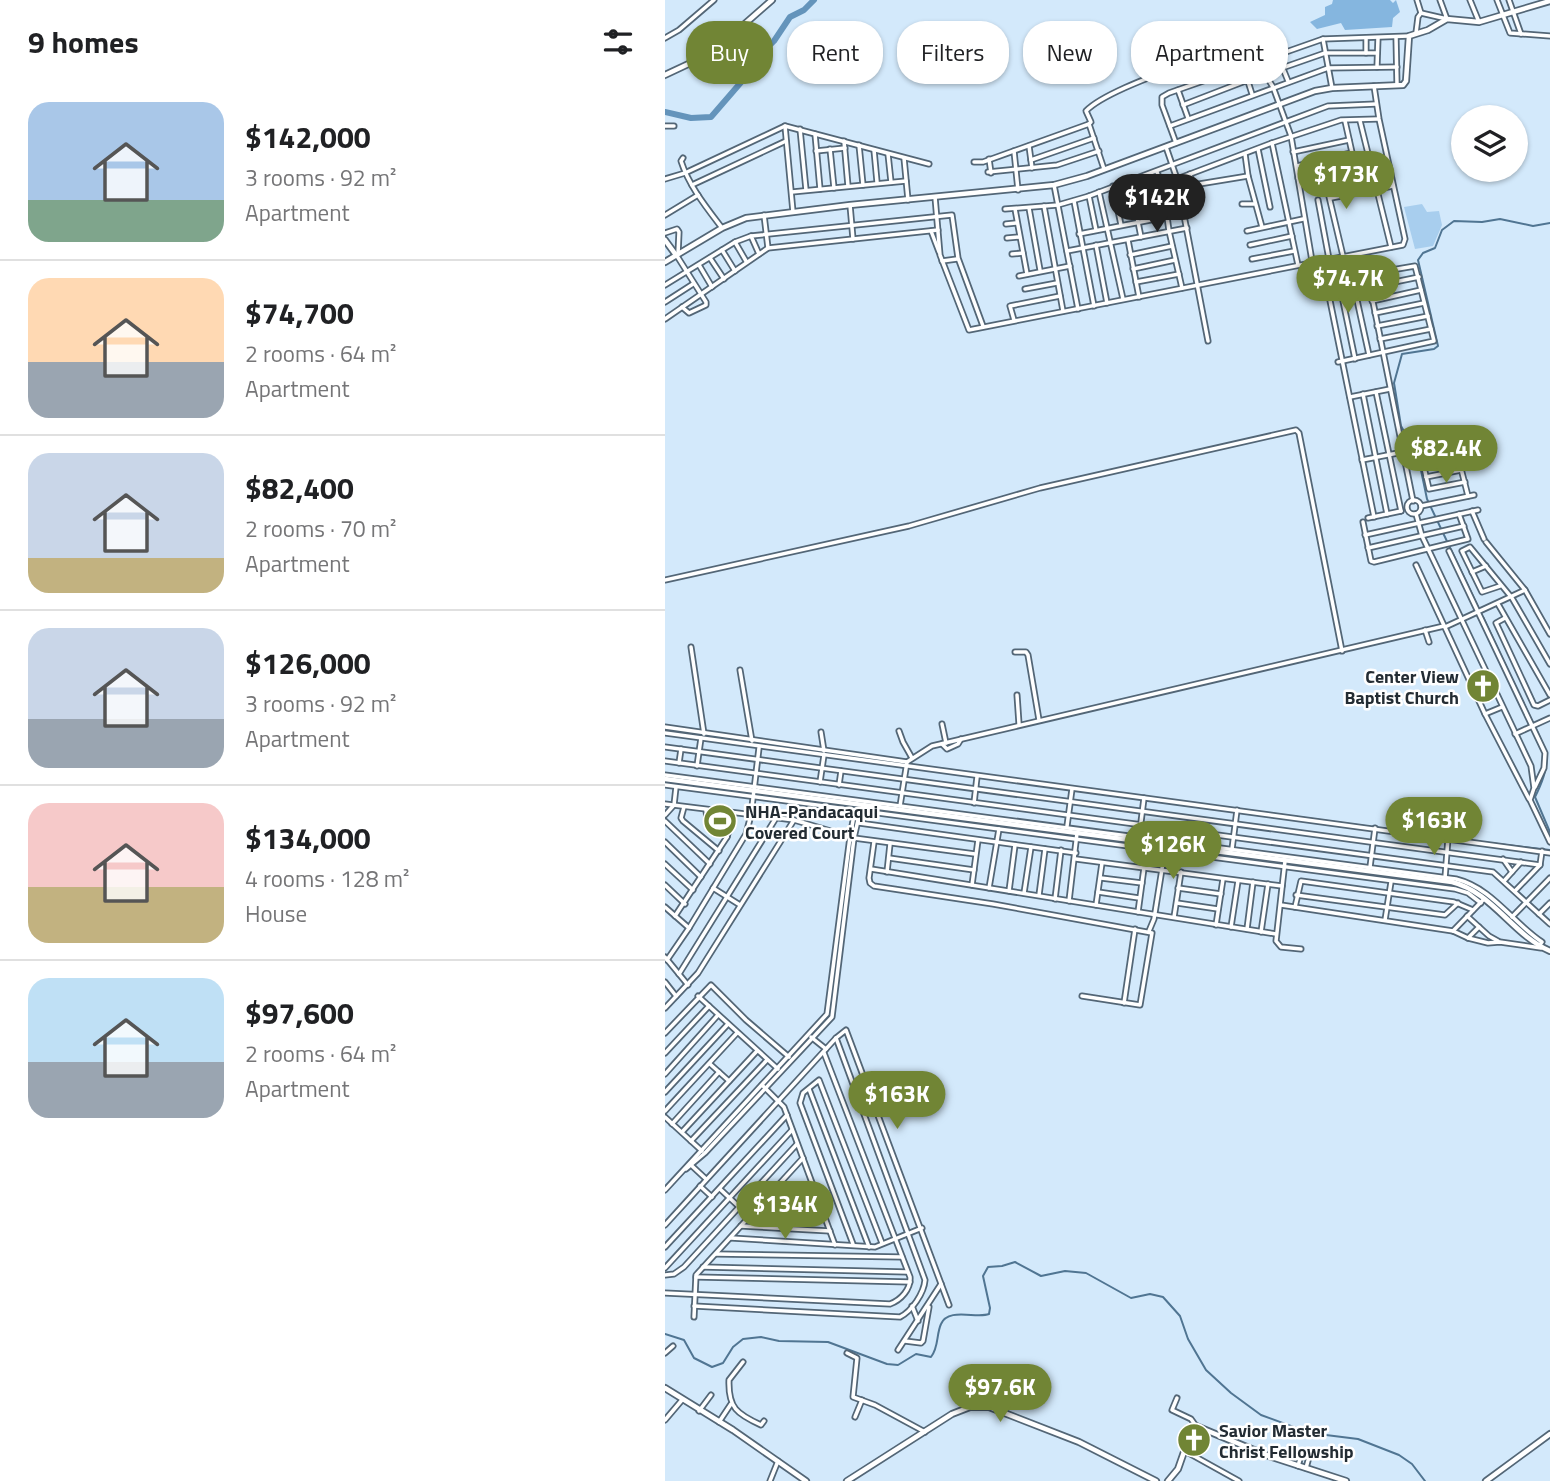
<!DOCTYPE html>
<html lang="en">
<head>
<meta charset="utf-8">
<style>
  :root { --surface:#fff; --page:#f6f6f6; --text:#202124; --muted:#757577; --line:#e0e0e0; --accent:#718535 }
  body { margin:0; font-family:"Titillium Web",sans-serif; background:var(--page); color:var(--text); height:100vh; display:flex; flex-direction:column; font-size:26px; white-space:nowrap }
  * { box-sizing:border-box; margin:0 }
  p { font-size:23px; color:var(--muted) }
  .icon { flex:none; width:38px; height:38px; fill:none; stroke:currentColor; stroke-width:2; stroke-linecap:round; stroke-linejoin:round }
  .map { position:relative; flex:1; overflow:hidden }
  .details { display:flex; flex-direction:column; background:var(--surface); width:665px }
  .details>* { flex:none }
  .guide { position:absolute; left:21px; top:21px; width:665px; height:63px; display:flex; gap:14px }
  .fabs { position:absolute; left:786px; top:105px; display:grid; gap:14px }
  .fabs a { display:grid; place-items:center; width:77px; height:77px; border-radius:50%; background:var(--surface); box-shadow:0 2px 5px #0004; font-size:35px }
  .price { position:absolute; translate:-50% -60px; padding:0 16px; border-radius:24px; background:var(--accent); color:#fff; font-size:23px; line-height:46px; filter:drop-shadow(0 2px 4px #0008) }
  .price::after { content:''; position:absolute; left:50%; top:42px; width:21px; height:16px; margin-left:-10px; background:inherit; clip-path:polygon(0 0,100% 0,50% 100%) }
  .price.active { background:#222; color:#fff }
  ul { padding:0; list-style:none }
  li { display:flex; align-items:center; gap:21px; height:175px; padding:0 28px }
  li+li { border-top:2px solid var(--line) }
  li span { display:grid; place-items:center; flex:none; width:196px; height:140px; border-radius:21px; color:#555 }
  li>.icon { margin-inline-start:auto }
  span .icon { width:84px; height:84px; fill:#fffc; stroke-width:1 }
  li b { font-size:30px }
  h2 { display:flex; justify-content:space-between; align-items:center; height:84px; padding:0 28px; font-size:30px }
  .tag { padding:0 24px; border-radius:28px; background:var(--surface); box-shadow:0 2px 5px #0004; font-size:24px; line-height:63px }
  .tag.active { background:var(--accent); color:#fff }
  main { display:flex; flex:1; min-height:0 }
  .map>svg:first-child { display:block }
  .green { fill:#a8ceee }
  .forest { fill:#85b6df }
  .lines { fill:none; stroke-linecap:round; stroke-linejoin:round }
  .stream { stroke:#507592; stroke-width:2 }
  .river { stroke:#6494bb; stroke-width:6 }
  .street-casing { stroke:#536676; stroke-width:7 }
  .secondary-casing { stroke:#536676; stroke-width:8 }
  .street { stroke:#fff; stroke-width:3.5 }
  .secondary { stroke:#fff; stroke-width:4.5 }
  .labels { text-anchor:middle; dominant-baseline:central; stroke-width:5; stroke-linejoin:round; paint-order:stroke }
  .poi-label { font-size:18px; font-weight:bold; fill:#232c33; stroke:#fff; text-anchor:start }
</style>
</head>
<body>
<main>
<section class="details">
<h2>9 homes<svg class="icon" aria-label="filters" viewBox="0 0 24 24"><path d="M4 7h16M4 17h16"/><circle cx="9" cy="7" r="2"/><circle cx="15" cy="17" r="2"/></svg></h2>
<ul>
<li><span style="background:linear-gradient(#a9c7e8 70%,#7fa58c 0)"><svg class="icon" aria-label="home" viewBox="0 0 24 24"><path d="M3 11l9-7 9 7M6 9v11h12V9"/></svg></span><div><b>$142,000</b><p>3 rooms · 92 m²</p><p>Apartment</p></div></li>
<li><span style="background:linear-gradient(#ffd9b3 60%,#9aa5b1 0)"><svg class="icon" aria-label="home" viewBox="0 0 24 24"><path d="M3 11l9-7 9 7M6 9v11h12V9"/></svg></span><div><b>$74,700</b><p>2 rooms · 64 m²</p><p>Apartment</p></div></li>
<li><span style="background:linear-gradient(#c9d6e8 75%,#c2b280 0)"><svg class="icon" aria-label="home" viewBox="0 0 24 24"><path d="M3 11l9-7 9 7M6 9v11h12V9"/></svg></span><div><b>$82,400</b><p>2 rooms · 70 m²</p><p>Apartment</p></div></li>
<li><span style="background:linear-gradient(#c9d6e8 65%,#9aa5b1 0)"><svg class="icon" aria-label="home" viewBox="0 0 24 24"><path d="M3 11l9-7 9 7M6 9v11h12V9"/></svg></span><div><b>$126,000</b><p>3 rooms · 92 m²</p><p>Apartment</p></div></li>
<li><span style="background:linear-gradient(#f6c9c9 60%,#c2b280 0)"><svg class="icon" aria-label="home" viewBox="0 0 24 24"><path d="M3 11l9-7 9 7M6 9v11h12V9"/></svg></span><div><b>$134,000</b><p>4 rooms · 128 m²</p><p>House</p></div></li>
<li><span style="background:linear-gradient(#bfe0f5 60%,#9aa5b1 0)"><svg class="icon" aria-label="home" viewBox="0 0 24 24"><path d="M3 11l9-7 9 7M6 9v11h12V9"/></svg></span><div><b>$97,600</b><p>2 rooms · 64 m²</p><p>Apartment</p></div></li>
</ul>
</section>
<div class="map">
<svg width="885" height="1481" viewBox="0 0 885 1481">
  <rect width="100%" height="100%" fill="#d3e9fb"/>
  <path class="green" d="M757 204 762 212 774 211 777 225 768 246 750 249 739 207Z"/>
  <path class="forest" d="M668 0H725L728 3 731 0 735 12 728 18 727 27 680 30 676 23 652 29 645 22 660 15V7L667 4Z"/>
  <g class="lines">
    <g class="stream">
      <path d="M814 609 762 499 753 456 736 426 729 383 737 354 769 349 773 346 753 260 758 253 770 248 777 230 789 221 817 222 835 219 868 226 885 223"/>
      <path d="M818 617 853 692"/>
      <path d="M857 700 868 723"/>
      <path d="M870 727C885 757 885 767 870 797L885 832"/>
      <path d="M574 809 752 833"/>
      <path d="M799 840 885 850"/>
      <path d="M0 1334 19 1340 29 1358 47 1367 58 1363 68 1347 78 1339 96 1337 114 1341 163 1342 222 1364 233 1365 251 1354 266 1357C274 1347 271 1335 276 1324 283 1307 312 1319 324 1314L325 1308 318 1276 323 1267 337 1266 350 1262 376 1276 400 1271 421 1273 466 1298 485 1294 498 1297 515 1316 523 1339 541 1370 566 1393 596 1415 645 1433 693 1439 734 1455 747 1464 760 1481"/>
    </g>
    <path class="river" d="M0 112 26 118 46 117 78 80 96 54 109 41 125 17 139 10 149 0"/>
    <g class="street-casing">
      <g id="street">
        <path d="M752 0 756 13"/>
        <path d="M805 0 814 22"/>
        <path d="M832 0 845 33 885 36"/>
        <path d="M844 0 856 34"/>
        <path d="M71 32 82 42"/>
        <path d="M508 32 520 52"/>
        <path d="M751 33 753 17 756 13 782 19 775 0"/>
        <path d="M731 37 732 85"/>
        <path d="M0 38 14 30 49 0"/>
        <path d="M658 39 667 88"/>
        <path d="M494 52H530L532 59 585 36 592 61 608 87 626 136 647 261"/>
        <path d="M701 53V38"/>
        <path d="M612 54 623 81"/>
        <path d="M34 59 43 74"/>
        <path d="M578 66 587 94"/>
        <path d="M712 67 713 38"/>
        <path d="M617 68 660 53H712"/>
        <path d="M513 90 523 118"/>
        <path d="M518 105 583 80"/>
        <path d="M680 121 696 193"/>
        <path d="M695 121 726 247"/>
        <path d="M424 124 426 122 421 111C439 92 505 70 532 59"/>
        <path d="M0 126H9"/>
        <path d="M120 126 128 212"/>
        <path d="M505 126 663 68 732 67"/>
        <path d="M135 129 141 190"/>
        <path d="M150 134 155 189"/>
        <path d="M179 141 183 186"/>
        <path d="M511 143 497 105V97L504 93 658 39 744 36"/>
        <path d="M607 143 633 265"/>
        <path d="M194 145 198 185"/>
        <path d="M364 146 367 168"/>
        <path d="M501 147 512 179 543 341"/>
        <path d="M165 149 169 188"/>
        <path d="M593 149 605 207"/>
        <path d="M209 150 212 182"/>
        <path d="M151 151 180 148"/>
        <path d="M349 151 353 190"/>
        <path d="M628 152 684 140"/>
        <path d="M223 154 226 182"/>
        <path d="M580 154 583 176 597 227"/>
        <path d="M18 158 16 161C24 186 41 207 57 228"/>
        <path d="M239 158 243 200"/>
        <path d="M324 159 326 173"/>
        <path d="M366 160 429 138"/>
        <path d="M309 162H318L424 124 439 169"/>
        <path d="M632 166 686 153"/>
        <path d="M658 171 678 256"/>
        <path d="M323 172 392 165 434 151"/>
        <path d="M492 172 498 188 504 231 517 288"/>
        <path d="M525 174 532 206"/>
        <path d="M633 178 689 167"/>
        <path d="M0 179 20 173 120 126 264 164"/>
        <path d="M512 179 607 143 676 120 713 119"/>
        <path d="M465 182 476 237"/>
        <path d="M27 185 121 141"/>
        <path d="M389 185 413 309"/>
        <path d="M528 185 583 176"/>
        <path d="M448 186 456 225"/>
        <path d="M127 192 241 181"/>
        <path d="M434 192 458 299"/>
        <path d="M468 194 497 188"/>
        <path d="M424 196 431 230"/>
        <path d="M270 197 275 255 304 330 738 245 740 239 714 119 709 86"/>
        <path d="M666 198 728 186"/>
        <path d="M653 200 664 259"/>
        <path d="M409 201 429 306"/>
        <path d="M577 204H589"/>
        <path d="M185 205 188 239"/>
        <path d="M379 206 398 311"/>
        <path d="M364 208 375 270"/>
        <path d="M471 208 500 202"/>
        <path d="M340 209 393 205 424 196 663 106 711 104"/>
        <path d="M350 209 362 274"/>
        <path d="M0 215 33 195"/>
        <path d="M99 215 103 248"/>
        <path d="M341 224 351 223"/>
        <path d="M266 231 274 252"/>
        <path d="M582 231 638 219"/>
        <path d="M0 233 12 229 14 232 13 254"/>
        <path d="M414 234 501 217"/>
        <path d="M86 236 94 254"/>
        <path d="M342 238 354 237"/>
        <path d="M463 240 474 297"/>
        <path d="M70 242 81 261"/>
        <path d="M431 245 442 303"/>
        <path d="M585 245 627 236"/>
        <path d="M57 250 70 271"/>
        <path d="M402 251 522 228"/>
        <path d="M347 254 358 253"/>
        <path d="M465 255 507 246"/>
        <path d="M12 256 41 302V305L24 313 17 307"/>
        <path d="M45 258 59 279"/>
        <path d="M587 259 629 251"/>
        <path d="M277 261 292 259"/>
        <path d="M34 265 47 287"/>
        <path d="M685 268 704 355"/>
        <path d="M468 269 510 260"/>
        <path d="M672 272 690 359"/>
        <path d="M354 276 405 266"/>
        <path d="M471 282 514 274"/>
        <path d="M0 285 70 242 86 236 287 215 293 258 318 326"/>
        <path d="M705 287 754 277"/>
        <path d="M360 289 392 283"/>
        <path d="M707 301 756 290"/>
        <path d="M0 302 28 284"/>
        <path d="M710 313 759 303"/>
        <path d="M0 319 103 248 273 230"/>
        <path d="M349 320 345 306 395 296"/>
        <path d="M712 326 763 316"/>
        <path d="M715 339 766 329"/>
        <path d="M673 362 769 341 750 266 703 274"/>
        <path d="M711 392 736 511"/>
        <path d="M698 394 722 514"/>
        <path d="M685 397 725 389"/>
        <path d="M755 450 764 489 800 482"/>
        <path d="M739 454 790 445 803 496"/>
        <path d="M697 460 738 452"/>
        <path d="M758 464 794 457"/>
        <path d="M761 477 796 470"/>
        <circle cx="749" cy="507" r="7"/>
        <path d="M756 506 809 495"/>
        <path d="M807 511 819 539"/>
        <path d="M751 514 757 536 866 766 869 788 865 800 885 842"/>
        <path d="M709 517 660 276 662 272 701 267 748 501"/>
        <path d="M703 518 736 511"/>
        <path d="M698 522 706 561 709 562 803 539 794 514"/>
        <path d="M700 535 813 510"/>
        <path d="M821 542 860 590 885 634"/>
        <path d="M703 548 799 526"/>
        <path d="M784 551 880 753 879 768 870 787"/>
        <path d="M751 565 820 714 864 799"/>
        <path d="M807 572 821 566"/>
        <path d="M0 580 244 526 375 488 631 430 634 433 677 651"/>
        <path d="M835 586 817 592 797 551 805 547 847 598 885 664"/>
        <path d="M833 604 885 695"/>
        <path d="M840 618 831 623 869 705 873 706 885 700"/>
        <path d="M780 627 860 590"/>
        <path d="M760 630 764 642"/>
        <path d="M26 647 39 734"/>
        <path d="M350 652H361L363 655 374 720"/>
        <path d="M75 670 87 741"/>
        <path d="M352 695 354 724"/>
        <path d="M820 714 837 707"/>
        <path d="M277 724 281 743"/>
        <path d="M0 727 242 762"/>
        <path d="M234 731 238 742 247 758"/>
        <path d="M156 732 159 751"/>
        <path d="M0 733 885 853"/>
        <path d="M850 734 885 718"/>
        <path d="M277 744 282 749 293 744 296 739"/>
        <path d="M0 747 875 865"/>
        <path d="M0 761 828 872 885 924"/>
        <path d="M14 763 16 749"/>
        <path d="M32 766 36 738"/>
        <path d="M0 775 791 879C827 888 847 922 877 942L874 946"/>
        <path d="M155 782 159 755"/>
        <path d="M0 785 790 889 803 893 816 903"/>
        <path d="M174 785 176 771"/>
        <path d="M309 803 312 777"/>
        <path d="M0 804 129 820 189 838 310 854"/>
        <path d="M235 806 242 762 267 746 779 626"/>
        <path d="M19 807 16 818 18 821 54 851"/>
        <path d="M41 810 42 820 62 837"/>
        <path d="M0 815 9 805 11 787"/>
        <path d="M0 821 45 864"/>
        <path d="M194 823 411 853"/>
        <path d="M402 826 407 789"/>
        <path d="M474 838 479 798"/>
        <path d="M0 842 36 877"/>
        <path d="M209 842 204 878 205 883 209 886 328 904 487 933 475 1005 417 996"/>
        <path d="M567 849 572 810"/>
        <path d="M224 858 309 870"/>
        <path d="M411 859 617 886"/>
        <path d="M838 859 847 872"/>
        <path d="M620 861 611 941 616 947 636 949"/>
        <path d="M0 864 28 890"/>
        <path d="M705 867 710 828"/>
        <path d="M206 869 611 934"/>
        <path d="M222 872 225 844"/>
        <path d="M436 878 477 883"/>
        <path d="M780 878 783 838"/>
        <path d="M839 881 856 862"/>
        <path d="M0 885 20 904"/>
        <path d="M307 885 313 840"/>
        <path d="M48 888 75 905"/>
        <path d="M324 888 334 829"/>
        <path d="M513 888 556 894"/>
        <path d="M344 891 350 845"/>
        <path d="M850 891 875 865 877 851"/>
        <path d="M433 892 474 898"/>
        <path d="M359 893 366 847"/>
        <path d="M374 895 380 849"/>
        <path d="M631 895 780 915 793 903"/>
        <path d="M390 899 396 850"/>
        <path d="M404 901 412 833"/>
        <path d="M512 903 553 909"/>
        <path d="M431 905 437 863"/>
        <path d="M616 905 788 931 803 938 823 943 835 942 876 948"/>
        <path d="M0 907 24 928"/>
        <path d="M630 907 636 881 789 902 808 910"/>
        <path d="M473 912 479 868"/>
        <path d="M874 914 885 903"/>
        <path d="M10 916 62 837 69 813"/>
        <path d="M802 916 824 936 833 941"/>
        <path d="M509 917 516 872"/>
        <path d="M847 917 885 878"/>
        <path d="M720 920 726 882"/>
        <path d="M551 925 558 879"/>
        <path d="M566 927 573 881"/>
        <path d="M582 929 588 882"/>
        <path d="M484 931 489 919 501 844"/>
        <path d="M788 931 819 899"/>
        <path d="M596 932 603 884"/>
        <path d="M803 938 814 927"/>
        <path d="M0 957 23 985"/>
        <path d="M2 960 24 928 81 834 86 815 94 748"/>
        <path d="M14 974 111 818"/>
        <path d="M0 982 11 996"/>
        <path d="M33 996 113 1069"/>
        <path d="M459 1003 470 929"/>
        <path d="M0 1008 33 973 129 820"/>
        <path d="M0 1033 46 985 81 1020 124 1057"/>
        <path d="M146 1037 161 1049"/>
        <path d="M0 1053 44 1006"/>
        <path d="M45 1064 64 1081"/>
        <path d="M0 1074 53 1015"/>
        <path d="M97 1085 119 1107 170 1245"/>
        <path d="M144 1089 204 1247"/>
        <path d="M0 1092 63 1024"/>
        <path d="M0 1111 72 1033"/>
        <path d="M0 1117 37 1151"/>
        <path d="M7 1124 54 1072"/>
        <path d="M17 1132 92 1051"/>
        <path d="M26 1141 102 1060"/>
        <path d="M27 1166 41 1179"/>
        <path d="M21 1169 40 1153 167 1017 189 838 195 811"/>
        <path d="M35 1186 47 1197"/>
        <path d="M55 1189 85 1217"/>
        <path d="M0 1190 162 1014 185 837 190 810"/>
        <path d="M0 1225 171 1038 181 1030 284 1305"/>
        <path d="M76 1226 165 1231"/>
        <path d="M66 1238 210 1247 257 1228"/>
        <path d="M188 1244 135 1103 138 1093 154 1080 217 1243"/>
        <path d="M0 1247 122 1115"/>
        <path d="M51 1254 237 1257"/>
        <path d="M38 1267 242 1272"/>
        <path d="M0 1268 127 1130"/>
        <path d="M0 1275 9 1274 19 1267 132 1144"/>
        <path d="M31 1277 245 1282"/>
        <path d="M0 1293 225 1304C236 1300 246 1289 245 1277L159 1053"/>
        <path d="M29 1306 235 1317C247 1311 259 1293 260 1280L171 1038"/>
        <path d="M247 1306 253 1321"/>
        <path d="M29 1317 31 1275 138 1158"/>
        <path d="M240 1341 256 1343 258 1341 264 1307"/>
        <path d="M233 1350 276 1284"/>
        <path d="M0 1353 8 1346"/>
        <path d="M182 1353 192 1358 188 1397 210 1405 260 1432"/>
        <path d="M78 1362 64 1380C63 1408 72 1414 96 1425L99 1421"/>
        <path d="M512 1398 507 1410 526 1419 531 1426"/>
        <path d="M34 1411 46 1395"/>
        <path d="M190 1417 197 1400"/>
        <path d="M0 1420 17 1400"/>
        <path d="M54 1422 66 1404"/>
        <path d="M520 1451 574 1481"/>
        <path d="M633 1466 637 1452"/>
        <path d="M641 1468 644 1457"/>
        <path d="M105 1481 113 1461"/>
      </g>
    </g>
    <g class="secondary-casing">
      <g id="secondary">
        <path d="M0 75 34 59 58 43 107 0"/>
        <path d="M0 240 11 255"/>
        <path d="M0 262 57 228 81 218 185 205 389 185 422 176 650 91 667 88 738 85 741 81 744 36 763 30 782 19 814 22 885 1"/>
        <path d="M0 779 787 882C827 892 848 935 885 951"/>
        <path d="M0 1388 68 1430 141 1481"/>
        <path d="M182 1481 287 1414 305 1407H324L414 1442 491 1481"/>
        <path d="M503 1481 513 1469 527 1429 531 1426 601 1455 681 1481"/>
        <path d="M821 1481 885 1434"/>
      </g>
    </g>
    <use href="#street" class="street"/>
    <use href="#secondary" class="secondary"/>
  </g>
  <defs>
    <g id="church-disc" transform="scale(1.75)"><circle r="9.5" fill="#718535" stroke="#fff"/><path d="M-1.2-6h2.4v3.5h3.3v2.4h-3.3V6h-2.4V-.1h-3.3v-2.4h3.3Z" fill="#fff"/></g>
    <g id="stadium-disc" transform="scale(1.75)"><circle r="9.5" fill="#718535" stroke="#fff"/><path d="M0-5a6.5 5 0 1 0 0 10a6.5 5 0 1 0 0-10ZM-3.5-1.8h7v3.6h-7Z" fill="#fff"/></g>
  </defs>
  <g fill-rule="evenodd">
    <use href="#church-disc" x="818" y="686"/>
    <use href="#stadium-disc" x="55" y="821"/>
    <use href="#church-disc" x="529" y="1440"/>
  </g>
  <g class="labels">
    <g class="poi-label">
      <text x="794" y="676" text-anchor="end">Center View<tspan x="794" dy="21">Baptist Church</tspan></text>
      <text x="80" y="811">NHA-Pandacaqui<tspan x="80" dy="21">Covered Court</tspan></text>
      <text x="554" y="1430">Savior Master<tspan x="554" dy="21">Christ Fellowship</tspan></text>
    </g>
  </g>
</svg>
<div class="fabs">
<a><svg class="icon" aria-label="layers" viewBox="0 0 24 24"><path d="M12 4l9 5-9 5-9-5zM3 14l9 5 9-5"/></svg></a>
</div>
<b class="price" style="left:681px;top:211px">$173K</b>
<b class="price active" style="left:492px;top:234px">$142K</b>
<b class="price" style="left:683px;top:315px">$74.7K</b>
<b class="price" style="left:781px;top:485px">$82.4K</b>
<b class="price" style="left:769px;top:857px">$163K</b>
<b class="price" style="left:508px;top:881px">$126K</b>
<b class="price" style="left:232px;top:1131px">$163K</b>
<b class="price" style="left:120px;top:1241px">$134K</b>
<b class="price" style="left:335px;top:1424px">$97.6K</b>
<div class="guide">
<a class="tag active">Buy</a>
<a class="tag">Rent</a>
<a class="tag">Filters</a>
<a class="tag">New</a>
<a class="tag">Apartment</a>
</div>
</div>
</main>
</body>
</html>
